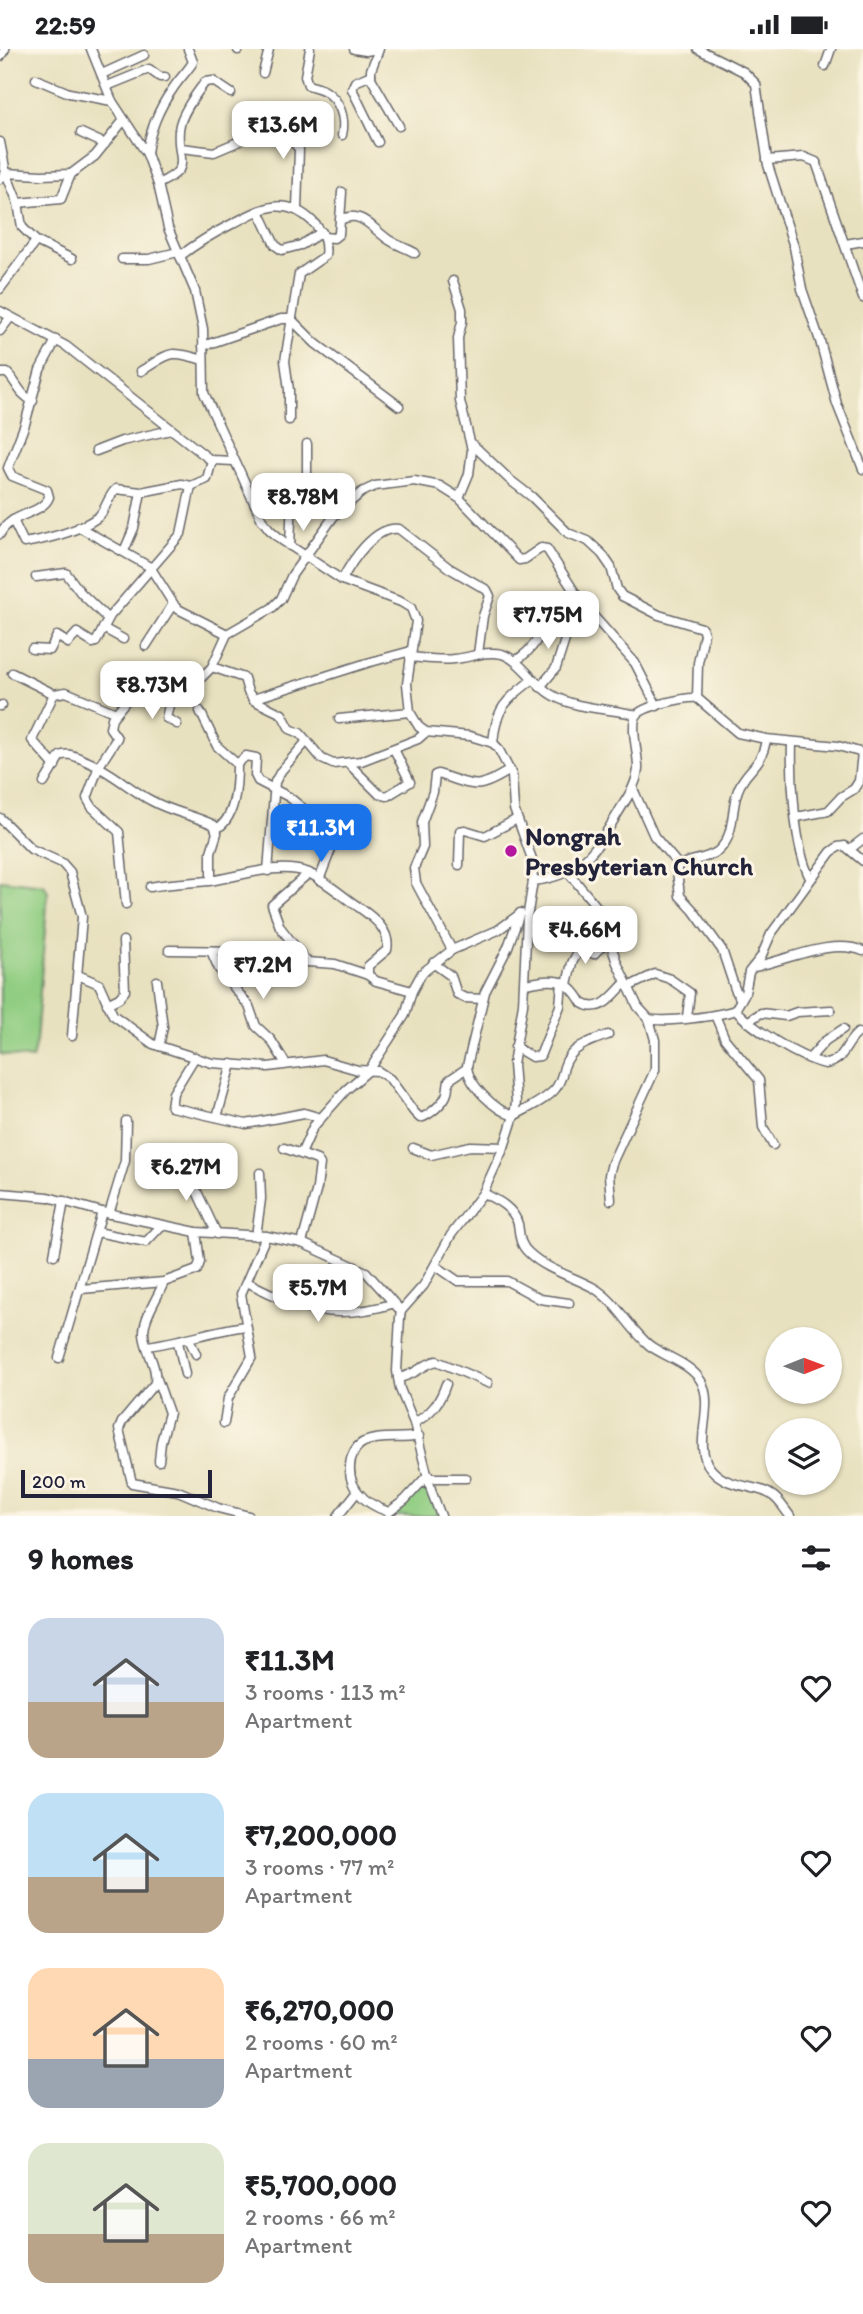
<!DOCTYPE html>
<html lang="en">
<head>
<meta charset="utf-8">
<style>
  :root { --surface:#fff; --page:#f2f2f2; --text:#202124; --muted:#757577; --accent:#1a73e8 }
  body { margin:0; font-family:Itim,sans-serif; background:var(--page); color:var(--text); height:100vh; display:flex; flex-direction:column; font-size:26px; white-space:nowrap }
  * { box-sizing:border-box; margin:0 }
  p { font-size:23px; color:var(--muted) }
  .icon { flex:none; width:38px; height:38px; fill:none; stroke:currentColor; stroke-width:2; stroke-linecap:round; stroke-linejoin:round }
  .map { position:relative; height:1467px; overflow:hidden }
  .panel { display:flex; flex-direction:column; background:var(--surface); flex:1 }
  .panel>* { flex:none }
  .needle { width:46px; rotate:89deg }
  .tools { position:absolute; left:765px; top:1278px; display:grid; gap:14px }
  .tools a { display:grid; place-items:center; width:77px; height:77px; border-radius:50%; background:var(--surface); box-shadow:0 2px 5px #0004; font-size:35px }
  .scale { position:absolute; left:21px; bottom:18px; width:191px; box-sizing:border-box; padding-left:7px; border:4px solid #22223b; border-top:0; font-size:19px; line-height:24px; white-space:nowrap; color:#22223b; -webkit-text-stroke:5px #fcf5e5; paint-order:stroke }
  .price { position:absolute; translate:-50% -60px; padding:0 16px; border-radius:14px; background:#fff; color:#222; font-size:23px; line-height:46px; filter:drop-shadow(0 2px 4px #0008) }
  .price::after { content:''; position:absolute; left:50%; top:42px; width:21px; height:16px; margin-left:-10px; background:inherit; clip-path:polygon(0 0,100% 0,50% 100%) }
  .price.active { background:var(--accent); color:#fff }
  ul { padding:0; list-style:none }
  li { display:flex; align-items:center; gap:21px; height:175px; padding:0 28px }
  li span { display:grid; place-items:center; flex:none; width:196px; height:140px; border-radius:21px; color:#555 }
  li>.icon { margin-inline-start:auto }
  span .icon { width:84px; height:84px; fill:#fffc; stroke-width:1 }
  li b { font-size:30px }
  h2 { display:flex; justify-content:space-between; align-items:center; height:84px; padding:0 28px; font-size:30px }
  .status { display:flex; justify-content:space-between; align-items:center; height:49px; padding:0 35px; background:var(--surface); direction:ltr }
  .status svg { height:19px; fill:currentColor }
  .map>svg:first-child { display:block }
  .green { fill:#91cd82; stroke:#5a785e; stroke-width:2 }
  .lines { fill:none; stroke-linecap:round; stroke-linejoin:round }
  .street-casing { stroke:#676569; stroke-width:11 }
  .street { stroke:#fff; stroke-width:8 }
  .poi-dot { fill:#b5179e; stroke:#fcf5e5; stroke-width:2.5 }
  .labels { text-anchor:middle; dominant-baseline:central; stroke-width:6; stroke-linejoin:round; paint-order:stroke }
  .poi-label { font-size:26px; font-weight:bold; fill:#22223b; stroke:#fcf5e5; text-anchor:start }
</style>
</head>
<body>
<div class="status"><b>22:59</b><svg viewBox="0 0 49 12"><path d="M0 12V9h3v3zM5 12V6h3v6zM10 12V3h3v9zM15 12V0h3v12zM26 1h20v11H26zM47 4h2v5h-2z"/></svg></div>
<div class="map">
<svg width="863" height="1467" viewBox="0 0 863 1467">
  <rect width="100%" height="100%" fill="#fcf5e5"/>
  <filter id="ink" filterUnits="userSpaceOnUse"><feTurbulence type="fractalNoise" baseFrequency=".0143" numOctaves="2"/><feDisplacementMap in="SourceGraphic" scale="14" xChannelSelector="R" yChannelSelector="G"/><feConvolveMatrix kernelMatrix="1 2 1 2 8 2 1 2 1" color-interpolation-filters="sRGB"/></filter>
  <filter id="wash" filterUnits="userSpaceOnUse"><feTurbulence type="fractalNoise" baseFrequency=".00686" numOctaves="4" result="noise"/><feDisplacementMap in="SourceGraphic" scale="28" xChannelSelector="R" yChannelSelector="G"/><feGaussianBlur stdDeviation="1.57" result="paint"/><feColorMatrix in="noise" values="0 0 0 0 0 0 0 0 0 0 0 0 0 0 0 0 0 1.4 0 .05"/><feComposite in="paint" operator="in"/></filter>
  <g filter="url(#wash)">
    <rect width="100%" height="100%" fill="#e8e1bf"/>
    <g class="green">
      <path d="M0 831 44 836 48 843 36 992 32 1010 0 1005Z"/>
      <path d="M428 1432 439 1467H394L393 1464Z"/>
    </g>
  </g>
  <g filter="url(#ink)">
    <g class="lines">
      <g class="street-casing">
        <g id="street">
          <path d="M91 0 112 52 147 105 158 135 168 179 195 242 203 280 204 344 262 471 270 481 283 492 342 531 401 553 411 559 416 572 407 635 410 663 419 678 426 683 470 687 493 694 498 699 512 726 514 760 532 810 533 832 527 870 523 955 513 1015 516 1053 514 1067 504 1098 483 1144 451 1186 424 1236 401 1262 400 1268 397 1322 400 1340 414 1374 432 1444 441 1467"/>
          <path d="M310 0 305 27 308 36C314 38 320 39 325 42 340 51 346 70 342 86"/>
          <path d="M354 0 366 2 377 0"/>
          <path d="M379 0 371 21V29L399 77"/>
          <path d="M698 0 744 23 756 35 768 116 794 198 802 240 820 292 837 355 863 420"/>
          <path d="M238 1 239 0"/>
          <path d="M0 8 5 0"/>
          <path d="M825 17 831 0"/>
          <path d="M263 24 269 0"/>
          <path d="M102 25 144 6"/>
          <path d="M371 26 355 33 352 40 378 93"/>
          <path d="M36 30 69 44 112 52"/>
          <path d="M107 37 149 20 160 28H165"/>
          <path d="M249 81 293 93 299 100 297 160"/>
          <path d="M81 84 105 95"/>
          <path d="M0 93 6 124 18 154 22 178 36 192 72 210"/>
          <path d="M181 99 214 103 240 92"/>
          <path d="M147 105C149 83 159 59 172 41 178 31 187 23 193 13L188 0"/>
          <path d="M767 111 804 108 816 113 863 249"/>
          <path d="M0 130 6 124 41 126 71 125"/>
          <path d="M158 135C195 117 176 113 179 81 180 66 196 45 205 33L213 32 231 44"/>
          <path d="M18 154 61 150 71 125 95 107 124 71"/>
          <path d="M259 162 275 196 282 201 301 196 322 183"/>
          <path d="M340 171C362 160 372 180 389 191 398 197 407 199 415 204"/>
          <path d="M324 188 334 189 339 185 342 143"/>
          <path d="M846 195 863 192"/>
          <path d="M180 207C196 195 212 185 230 176 261 160 284 145 313 173 323 183 327 193 325 207L299 225 285 312 289 341V371"/>
          <path d="M122 210H149L178 203"/>
          <path d="M453 232 462 260V273L458 289 460 352 472 401 469 425 459 449"/>
          <path d="M0 240 36 192"/>
          <path d="M0 262 66 297 208 409 212 411 234 412"/>
          <path d="M0 282 10 269"/>
          <path d="M203 297 281 270H291L315 294 399 357"/>
          <path d="M141 322C171 304 168 300 203 311"/>
          <path d="M0 324H7C17 333 19 346 33 352"/>
          <path d="M471 394 510 431 532 448 568 484 588 492 602 505 611 518 617 540 622 547 659 566 702 579 704 585 698 614 697 649"/>
          <path d="M96 402 122 392 171 381"/>
          <path d="M13 471 24 494C47 490 79 482 98 468 107 460 107 448 116 440L141 443 182 435 191 437 207 430 212 411"/>
          <path d="M79 478 150 518 176 559 227 585"/>
          <path d="M0 485C11 463 42 466 49 448L47 441 12 427 8 419 25 375 40 321 56 291"/>
          <path d="M290 497 292 447 297 437 307 427V395"/>
          <path d="M124 502 134 479 141 443"/>
          <path d="M36 528 66 524 81 544 108 570"/>
          <path d="M342 531C351 513 375 476 399 480L449 519 487 541 490 547 483 567 478 605"/>
          <path d="M103 579 123 590"/>
          <path d="M146 597 173 555"/>
          <path d="M32 600 50 601 57 587 68 594 77 584 93 594 96 593 110 567 181 485 191 437"/>
          <path d="M410 608C424 609 439 612 454 610 470 609 485 601 502 605 521 611 534 636 552 646 578 661 609 659 637 666"/>
          <path d="M515 612C535 600 540 587 547 566"/>
          <path d="M212 618 244 629 248 643 253 650 367 614 411 602"/>
          <path d="M12 624 54 645"/>
          <path d="M540 638 556 619 570 575 585 558"/>
          <path d="M253 651 282 665 290 680 300 684 322 710 333 715 361 712 418 690 426 683"/>
          <path d="M170 652 166 669 177 675"/>
          <path d="M0 657 2 656"/>
          <path d="M200 662 217 697 237 715C237 735 236 770 216 780"/>
          <path d="M339 670 410 663"/>
          <path d="M792 693C791 729 794 798 810 829"/>
          <path d="M493 694C496 659 505 652 532 631"/>
          <path d="M348 714 379 745 387 747 410 733 394 700"/>
          <path d="M237 715 246 707 256 709 255 726 258 732 289 748 311 766"/>
          <path d="M55 717 32 691 54 645 66 643 116 664"/>
          <path d="M44 734 60 707C69 703 77 708 86 712 110 721 129 740 152 752 172 763 193 766 214 776L217 784 211 803V831"/>
          <path d="M633 740 654 787 676 813 680 847 693 861 722 901 735 940 741 951"/>
          <path d="M797 768 828 762 841 748 854 740 859 732 862 704"/>
          <path d="M0 769 31 800 62 814 70 823 82 868 72 987"/>
          <path d="M850 800 863 790"/>
          <path d="M459 816 460 782 465 781 485 787 517 770"/>
          <path d="M677 817C689 811 708 810 718 802 736 786 730 762 738 741 746 719 762 719 766 690"/>
          <path d="M268 822 275 733 281 722 307 692"/>
          <path d="M567 822 611 875 612 899 617 914 638 958 649 970C666 974 718 967 735 961L745 944 749 923 761 908 771 885 831 803 838 798 845 797 863 812"/>
          <path d="M309 824 272 856 280 878 307 913 335 915 368 926"/>
          <path d="M319 831 340 777"/>
          <path d="M533 832C580 827 596 801 618 764 626 750 636 738 638 721 639 707 630 679 636 667 642 657 686 648 697 649L738 684 766 690 838 697 863 704"/>
          <path d="M150 838C170 834 189 834 209 832 238 828 278 813 306 823 324 830 343 848 360 859 374 869 391 882 387 901L368 917V926L376 932 412 942"/>
          <path d="M126 855 119 783 92 758 87 749 99 717 117 689 110 679 112 669 130 647 136 646 170 652 184 646 212 618 227 585 272 559 281 550 292 526 334 467 362 443 375 437 414 432 440 437 459 449 519 511 525 510 541 499 547 500 581 553 635 614 657 657"/>
          <path d="M520 864 508 898 485 943 467 1017C468 1036 496 1062 514 1067 527 1059 547 1051 556 1039 561 1032 562 1026 564 1018 570 998 590 992 608 986"/>
          <path d="M546 881 571 891 594 905 613 886"/>
          <path d="M169 901 247 902"/>
          <path d="M452 901 416 834 414 819 423 798 422 773 433 743 435 726 438 725C475 736 475 743 510 721"/>
          <path d="M211 902 219 920 249 957 256 977 271 991 286 1015"/>
          <path d="M433 914 451 927 457 945 465 949 483 950"/>
          <path d="M754 918C787 911 832 889 863 902"/>
          <path d="M78 926 99 935 113 966 153 995 212 1014 268 1018 323 1011 358 1021 378 1022 390 1030 414 1063 420 1069C429 1067 445 1053 447 1044 448 1040 448 1035 449 1031L467 1019"/>
          <path d="M157 932 163 978 159 997"/>
          <path d="M525 935C553 930 567 927 582 954 601 966 614 945 626 933"/>
          <path d="M567 935 572 914 581 897"/>
          <path d="M628 938 655 925 670 930 690 944 687 968"/>
          <path d="M107 955 119 949 125 942 123 892"/>
          <path d="M735 961C756 982 797 1008 825 1015 845 1012 844 995 858 984"/>
          <path d="M715 966 725 990 759 1031 763 1078 773 1096"/>
          <path d="M747 973 761 964 786 967 797 963 831 961"/>
          <path d="M515 998 532 1008 540 1007 560 957 562 933"/>
          <path d="M195 1008 173 1044 171 1058 246 1075 304 1064 321 1069"/>
          <path d="M810 1009 825 992 843 980"/>
          <path d="M217 1068 232 1015"/>
          <path d="M284 1099 317 1111 320 1115 317 1139 302 1194"/>
          <path d="M413 1099 431 1106 470 1097 504 1098"/>
          <path d="M301 1105 313 1078 346 1041 370 1020 394 983 405 966 412 942 422 924 452 901 498 881 520 865"/>
          <path d="M182 1111 217 1185"/>
          <path d="M0 1144 48 1148 102 1163 196 1183 266 1187 302 1194 366 1223 401 1262"/>
          <path d="M483 1144C497 1151 514 1159 518 1175 520 1187 519 1195 529 1204 547 1221 572 1227 594 1239 616 1252 629 1279 649 1296 665 1308 690 1314 701 1332 716 1358 691 1397 711 1420 729 1441 756 1434 773 1447 780 1452 785 1461 790 1467"/>
          <path d="M611 1151 609 1126 612 1114 655 1021V991L649 970"/>
          <path d="M109 1165 125 1112 126 1072"/>
          <path d="M97 1183 146 1193 162 1176"/>
          <path d="M256 1187 261 1150 260 1124"/>
          <path d="M54 1206 64 1152"/>
          <path d="M436 1217 458 1232H507L540 1250 569 1254"/>
          <path d="M164 1233C158 1248 143 1269 144 1285 145 1302 158 1317 155 1334L122 1373 119 1380 132 1434 178 1442 218 1459 249 1467"/>
          <path d="M247 1233C302 1261 334 1273 395 1254"/>
          <path d="M81 1240 164 1233 197 1221 200 1213 196 1183"/>
          <path d="M189 1290 196 1305"/>
          <path d="M178 1293 185 1325"/>
          <path d="M148 1297C181 1292 212 1282 245 1277"/>
          <path d="M59 1309 102 1163"/>
          <path d="M398 1329C417 1326 422 1315 437 1312L488 1334"/>
          <path d="M157 1330 169 1364 161 1393 159 1412"/>
          <path d="M224 1374 228 1349 252 1308 241 1245 266 1187"/>
          <path d="M414 1374C431 1365 440 1353 446 1335"/>
          <path d="M419 1387C400 1391 381 1386 364 1393 356 1397 354 1402 351 1410 345 1437 364 1455 389 1463L405 1451 428 1426"/>
          <path d="M429 1429H466"/>
          <path d="M338 1467 357 1443"/>
        </g>
      </g>
      <use href="#street" class="street"/>
    </g>
  </g>
  <circle class="poi-dot" cx="511" cy="802" r="7"/>
  <g class="labels">
    <g class="poi-label">
      <text x="525" y="787">Nongrah<tspan x="525" dy="30">Presbyterian Church</tspan></text>
    </g>
  </g>
</svg>
<div class="tools">
<a><svg class="needle" viewBox="-14 -14 28 28"><path d="M0-13l5 13h-10z" fill="#e53935"/><path d="M0 13l5-13h-10z" fill="#757577"/></svg></a>
<a><svg class="icon" aria-label="layers" viewBox="0 0 24 24"><path d="M12 4l9 5-9 5-9-5zM3 14l9 5 9-5"/></svg></a>
</div>
<div class="scale">200 m</div>
<b class="price" style="left:283px;top:112px">₹13.6M</b>
<b class="price" style="left:303px;top:484px">₹8.78M</b>
<b class="price" style="left:548px;top:602px">₹7.75M</b>
<b class="price" style="left:152px;top:672px">₹8.73M</b>
<b class="price active" style="left:321px;top:815px">₹11.3M</b>
<b class="price" style="left:585px;top:917px">₹4.66M</b>
<b class="price" style="left:263px;top:952px">₹7.2M</b>
<b class="price" style="left:186px;top:1154px">₹6.27M</b>
<b class="price" style="left:318px;top:1275px">₹5.7M</b>
</div>
<section class="panel">
<h2>9 homes<svg class="icon" aria-label="filters" viewBox="0 0 24 24"><path d="M4 7h16M4 17h16"/><circle cx="9" cy="7" r="2"/><circle cx="15" cy="17" r="2"/></svg></h2>
<ul>
<li><span style="background:linear-gradient(#c9d6e8 60%,#b9a48a 0)"><svg class="icon" aria-label="home" viewBox="0 0 24 24"><path d="M3 11l9-7 9 7M6 9v11h12V9"/></svg></span><div><b>₹11.3M</b><p>3 rooms · 113 m²</p><p>Apartment</p></div><svg class="icon" aria-label="heart" viewBox="0 0 24 24"><path d="M12 20l-8-8c-3-5 5-10 8-4 3-6 11-1 8 4z"/></svg></li>
<li><span style="background:linear-gradient(#bfe0f5 60%,#b9a48a 0)"><svg class="icon" aria-label="home" viewBox="0 0 24 24"><path d="M3 11l9-7 9 7M6 9v11h12V9"/></svg></span><div><b>₹7,200,000</b><p>3 rooms · 77 m²</p><p>Apartment</p></div><svg class="icon" aria-label="heart" viewBox="0 0 24 24"><path d="M12 20l-8-8c-3-5 5-10 8-4 3-6 11-1 8 4z"/></svg></li>
<li><span style="background:linear-gradient(#ffd9b3 65%,#9aa5b1 0)"><svg class="icon" aria-label="home" viewBox="0 0 24 24"><path d="M3 11l9-7 9 7M6 9v11h12V9"/></svg></span><div><b>₹6,270,000</b><p>2 rooms · 60 m²</p><p>Apartment</p></div><svg class="icon" aria-label="heart" viewBox="0 0 24 24"><path d="M12 20l-8-8c-3-5 5-10 8-4 3-6 11-1 8 4z"/></svg></li>
<li><span style="background:linear-gradient(#dfe7d0 65%,#b9a48a 0)"><svg class="icon" aria-label="home" viewBox="0 0 24 24"><path d="M3 11l9-7 9 7M6 9v11h12V9"/></svg></span><div><b>₹5,700,000</b><p>2 rooms · 66 m²</p><p>Apartment</p></div><svg class="icon" aria-label="heart" viewBox="0 0 24 24"><path d="M12 20l-8-8c-3-5 5-10 8-4 3-6 11-1 8 4z"/></svg></li>
</ul>
</section>
</body>
</html>
